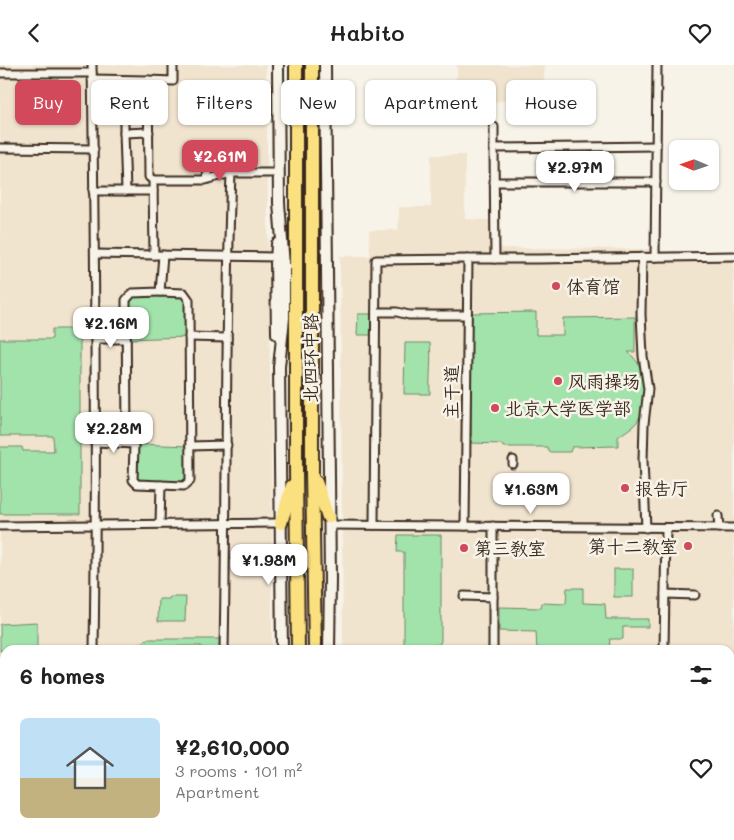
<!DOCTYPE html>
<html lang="en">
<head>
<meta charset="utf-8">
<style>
  :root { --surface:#fff; --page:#f6f6f6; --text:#222; --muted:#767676; --accent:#d1495b }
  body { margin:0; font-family:Mali,"LXGW WenKai TC",sans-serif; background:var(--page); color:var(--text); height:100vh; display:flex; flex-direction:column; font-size:19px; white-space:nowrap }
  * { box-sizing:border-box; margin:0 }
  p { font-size:16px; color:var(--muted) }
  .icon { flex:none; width:28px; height:28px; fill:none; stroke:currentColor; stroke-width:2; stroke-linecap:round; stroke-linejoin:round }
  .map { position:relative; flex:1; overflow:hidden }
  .side { position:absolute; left:0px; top:580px; width:735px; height:195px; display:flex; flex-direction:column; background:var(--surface); border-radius:15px 15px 0 0; box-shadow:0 1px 4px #0004 }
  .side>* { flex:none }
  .top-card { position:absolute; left:15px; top:15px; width:705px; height:45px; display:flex; gap:10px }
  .needle { width:32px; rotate:272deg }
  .buttons { position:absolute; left:669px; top:75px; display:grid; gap:10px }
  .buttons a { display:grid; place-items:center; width:50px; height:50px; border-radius:8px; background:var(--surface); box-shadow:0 1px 4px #0004; font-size:25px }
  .price { position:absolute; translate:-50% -42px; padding:0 11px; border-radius:10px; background:#fff; color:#222; font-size:16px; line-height:32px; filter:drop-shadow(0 1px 2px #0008) }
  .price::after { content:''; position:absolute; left:50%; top:30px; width:15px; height:11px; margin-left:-8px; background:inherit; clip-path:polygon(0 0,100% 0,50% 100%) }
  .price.current { background:var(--accent); color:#fff }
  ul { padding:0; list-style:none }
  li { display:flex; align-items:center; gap:15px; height:125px; padding:0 20px }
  li span { display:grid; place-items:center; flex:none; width:140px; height:100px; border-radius:8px; color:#555 }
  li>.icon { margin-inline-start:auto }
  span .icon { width:60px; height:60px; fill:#fffc; stroke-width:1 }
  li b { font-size:21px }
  h2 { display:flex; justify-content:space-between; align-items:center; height:60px; padding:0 20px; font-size:21px }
  .chip { padding:0 18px; border-radius:8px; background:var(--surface); box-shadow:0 1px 4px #0004; font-size:18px; line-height:45px }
  .chip.current { background:var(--accent); color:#fff }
  header { display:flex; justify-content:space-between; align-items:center; height:65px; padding:0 20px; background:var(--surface); font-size:22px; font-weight:600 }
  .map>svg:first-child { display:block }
  .built { fill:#f1e4cf }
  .green { fill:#a2e3ac; stroke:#6e8665 }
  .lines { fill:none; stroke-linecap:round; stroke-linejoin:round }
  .street-casing { stroke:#3b2a1e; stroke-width:11 }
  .secondary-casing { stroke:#3b2a1e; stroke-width:14 }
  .highway-casing { stroke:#3b2a1e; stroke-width:16 }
  .street { stroke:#f7f3e8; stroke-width:7 }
  .secondary { stroke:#f7f3e8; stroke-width:10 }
  .highway { stroke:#fbe080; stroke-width:12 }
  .poi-dot { fill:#d1495b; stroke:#f7f3e8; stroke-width:2 }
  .labels { text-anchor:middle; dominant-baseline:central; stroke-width:5; stroke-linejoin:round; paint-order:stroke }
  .poi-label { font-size:18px; fill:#3b2a1e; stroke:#f7f3e8; text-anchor:start }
  .street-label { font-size:18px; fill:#3b2a1e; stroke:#f7f3e8 }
</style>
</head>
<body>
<header><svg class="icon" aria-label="back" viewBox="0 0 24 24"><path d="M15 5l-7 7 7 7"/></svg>Habito<svg class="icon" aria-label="heart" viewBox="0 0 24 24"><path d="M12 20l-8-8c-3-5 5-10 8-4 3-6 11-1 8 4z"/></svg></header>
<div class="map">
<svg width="734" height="775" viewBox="0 0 734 775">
  <rect width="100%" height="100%" fill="#f7f3e8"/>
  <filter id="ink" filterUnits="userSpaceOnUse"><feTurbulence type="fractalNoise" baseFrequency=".02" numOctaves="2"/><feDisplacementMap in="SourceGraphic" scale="10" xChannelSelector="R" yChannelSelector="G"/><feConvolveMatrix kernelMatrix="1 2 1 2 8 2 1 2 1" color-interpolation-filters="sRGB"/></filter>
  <g filter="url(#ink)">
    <g class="built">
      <path d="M0 0H266L272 451V582L269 583V585H5V770H260L256 775H0Z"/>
      <path d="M457 0H545L543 31 499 36 491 38 453 41V15L457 12Z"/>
      <path d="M431 90H465V154L490 155 491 183 649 184V196L734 195V775H524L512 770H730V585H343L340 191H370L369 165H398L399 142H431Z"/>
    </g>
    <g class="green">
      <path d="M132 228H184L189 235V272L126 274V235Z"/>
      <path d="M536 247V270H563V253L635 252V287H628C643 300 647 315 644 334 643 342 641 351 637 357 632 363 624 367 618 372V381L572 382 570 387H549L547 382H503L502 379 471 378V248Z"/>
      <path d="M358 249H372V270H357Z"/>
      <path d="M52 264H80V449H0V382H22L23 386H54L53 371H0V274H52Z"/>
      <path d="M405 278H430C432 295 429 312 430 329H404Z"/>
      <path d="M134 379 190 381V416L184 421 133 415Z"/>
      <path d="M398 470H441V576L439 580H404V487H397Z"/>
      <rect x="614" y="504" width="19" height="28"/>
      <path d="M567 523H583V538L605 539 606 554H648V562H623V574H610L609 585H537L536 567 499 566V542L541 543 542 538 566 539Z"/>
      <path d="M170 532H186L185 556H158L159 534H169Z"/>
      <path d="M37 557V585H5V586H0V559Z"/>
      <path d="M147 574H222V585H201V581L137 582Z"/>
      <path d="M0 624H5V686H0C0 677 2 667 0 659Z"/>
    </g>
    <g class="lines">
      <g class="street-casing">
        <g id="street">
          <path d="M92 0C95 195 97 390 94 585"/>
          <path d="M0 8H92"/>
          <path d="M92 14 148 15 149 112 153 115 154 190"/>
          <path d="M148 15 173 16V0"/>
          <path d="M124 25V68L149 67"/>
          <path d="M124 68 126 126H153"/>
          <path d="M0 83 94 84"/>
          <path d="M494 83V62"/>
          <path d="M153 115H205L218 85"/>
          <path d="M205 115 231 108"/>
          <path d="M494 117H656"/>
          <path d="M93 126H126"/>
          <path d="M95 189 276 192"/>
          <path d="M642 192 641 249 643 291 648 324 644 359 643 395 646 463"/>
          <path d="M655 192 657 0"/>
          <path d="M495 194 494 83 656 81"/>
          <path d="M160 227 184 228 189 235 190 416 184 421 161 420"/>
          <path d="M376 247H397L409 250H467"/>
          <path d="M189 272 227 273"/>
          <path d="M95 274H126"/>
          <path d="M96 377 134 379"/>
          <path d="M190 381 227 380"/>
          <path d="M513 399V395"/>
          <path d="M718 451 719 463"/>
          <path d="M160 459 161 420 137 419 133 415 134 379 127 370 126 235 132 228 160 227 163 190"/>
          <path d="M329 460 734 463"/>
          <path d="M374 460 376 195 468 194H539L734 191"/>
          <path d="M0 461 281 458"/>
          <path d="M465 461 468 194"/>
          <path d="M665 529 695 530"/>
          <path d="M464 531 493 532"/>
          <path d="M224 585C227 426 225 267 231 108H279"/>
          <path d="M493 585V461"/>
          <path d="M664 585 666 463"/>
          <path d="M730 598H734"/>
          <path d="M730 683H734"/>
          <path d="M0 753H5"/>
          <path d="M578 775V770"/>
        </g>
      </g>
      <g class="secondary-casing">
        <g id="secondary">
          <path d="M278 0 279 138 284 200V253L279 302 282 585"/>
          <path d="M325 0 330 514 329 585"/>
          <path d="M277 269 276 196 277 179"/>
          <path d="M271 770 272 775"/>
          <path d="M285 770V775"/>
          <path d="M330 770V775"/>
          <path d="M339 770V775"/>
        </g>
      </g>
      <g class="highway-casing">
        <g id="highway">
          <path d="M296 0V406L298 585"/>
          <path d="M312 0V407L315 585"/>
          <path d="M316 417 328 452"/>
          <path d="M281 458 292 421"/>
          <path d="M298 770V775"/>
          <path d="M315 770V775"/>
        </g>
      </g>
      <use href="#street" class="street"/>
      <use href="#secondary" class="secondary"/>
      <use href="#highway" class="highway"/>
    </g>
  </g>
  <g class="poi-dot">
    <circle cx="556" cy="221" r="5"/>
    <circle cx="558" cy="316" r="5"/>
    <circle cx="495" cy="343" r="5"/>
    <circle cx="625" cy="423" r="5"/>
    <circle cx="688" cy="481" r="5"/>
    <circle cx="464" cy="483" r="5"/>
  </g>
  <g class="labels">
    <g class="poi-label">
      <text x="566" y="221">体育馆</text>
      <text x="568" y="316">风雨操场</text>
      <text x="505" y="343">北京大学医学部</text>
      <text x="635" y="423">报告厅</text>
      <text x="678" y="481" text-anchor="end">第十二教室</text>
      <text x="474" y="483">第三教室</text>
    </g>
    <g class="street-label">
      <text transform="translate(310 293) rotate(-90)">北四环中路</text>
      <text transform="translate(451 327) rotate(-90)">主干道</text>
    </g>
  </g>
</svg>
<div class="buttons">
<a><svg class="needle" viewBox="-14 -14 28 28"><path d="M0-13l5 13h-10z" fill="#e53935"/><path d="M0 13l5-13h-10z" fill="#767676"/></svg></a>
</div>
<b class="price current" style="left:220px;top:117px">¥2.61M</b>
<b class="price" style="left:575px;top:128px">¥2.97M</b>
<b class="price" style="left:111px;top:284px">¥2.16M</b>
<b class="price" style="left:114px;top:389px">¥2.28M</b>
<b class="price" style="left:531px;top:450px">¥1.63M</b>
<b class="price" style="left:269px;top:521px">¥1.98M</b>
<div class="top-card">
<a class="chip current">Buy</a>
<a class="chip">Rent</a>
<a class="chip">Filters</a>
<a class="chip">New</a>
<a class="chip">Apartment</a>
<a class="chip">House</a>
</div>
<section class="side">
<h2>6 homes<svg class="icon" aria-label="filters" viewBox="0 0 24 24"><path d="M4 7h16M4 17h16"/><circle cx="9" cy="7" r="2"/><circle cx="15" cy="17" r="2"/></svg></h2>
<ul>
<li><span style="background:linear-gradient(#bfe0f5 60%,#c2b280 0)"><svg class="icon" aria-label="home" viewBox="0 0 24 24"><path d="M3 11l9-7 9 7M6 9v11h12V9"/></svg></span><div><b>¥2,610,000</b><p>3 rooms · 101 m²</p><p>Apartment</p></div><svg class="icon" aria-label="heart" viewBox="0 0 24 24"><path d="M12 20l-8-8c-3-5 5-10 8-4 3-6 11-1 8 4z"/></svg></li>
</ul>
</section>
</div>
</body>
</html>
